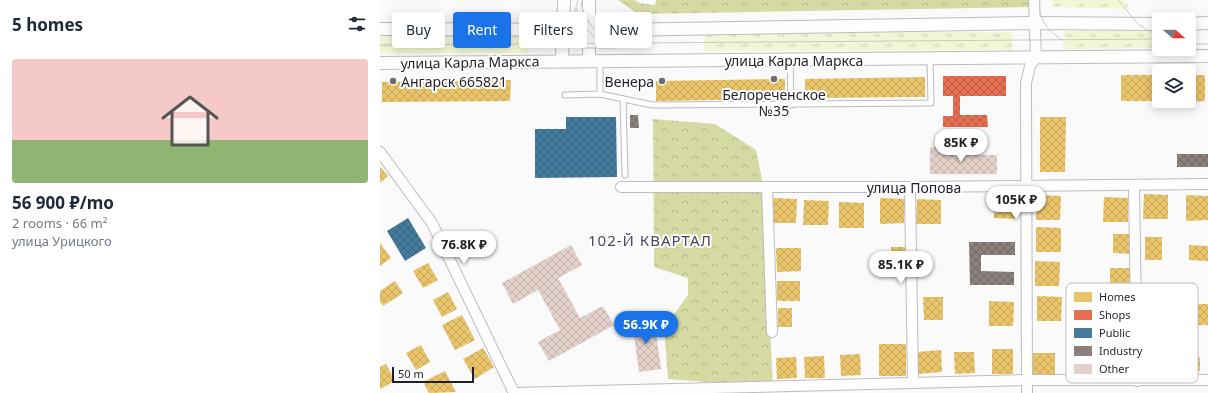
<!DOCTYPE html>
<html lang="en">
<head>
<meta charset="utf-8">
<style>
  :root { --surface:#fff; --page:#f2f2f3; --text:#1f2937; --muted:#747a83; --line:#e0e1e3; --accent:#1a73e8 }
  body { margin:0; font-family:"Noto Sans",sans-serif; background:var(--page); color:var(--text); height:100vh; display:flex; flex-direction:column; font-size:15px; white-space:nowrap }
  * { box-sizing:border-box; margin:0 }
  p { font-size:13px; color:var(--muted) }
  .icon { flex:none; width:22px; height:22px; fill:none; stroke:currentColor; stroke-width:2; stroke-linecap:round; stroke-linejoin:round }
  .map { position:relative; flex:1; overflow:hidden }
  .sheet { display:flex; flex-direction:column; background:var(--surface); width:380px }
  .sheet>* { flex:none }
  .banner { position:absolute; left:12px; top:12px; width:380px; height:36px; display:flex; gap:8px }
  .needle { width:26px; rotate:110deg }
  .controls { position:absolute; left:772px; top:12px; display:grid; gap:8px }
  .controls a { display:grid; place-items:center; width:44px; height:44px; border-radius:4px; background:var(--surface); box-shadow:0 2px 10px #0003; font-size:20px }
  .scale { position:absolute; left:12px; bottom:10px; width:82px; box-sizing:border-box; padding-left:4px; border:2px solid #211f2b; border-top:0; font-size:11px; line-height:14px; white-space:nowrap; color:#211f2b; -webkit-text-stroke:3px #fff; paint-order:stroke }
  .price { position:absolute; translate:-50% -34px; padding:0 9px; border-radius:14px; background:#fff; color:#222; font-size:13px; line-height:26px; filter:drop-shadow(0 1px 2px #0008) }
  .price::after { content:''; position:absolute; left:50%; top:24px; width:12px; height:9px; margin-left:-6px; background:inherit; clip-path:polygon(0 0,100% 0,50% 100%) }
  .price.on { background:var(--accent); color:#fff }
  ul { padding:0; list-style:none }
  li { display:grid; align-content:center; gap:8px; height:212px; padding:0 12px }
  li+li { border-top:1px solid var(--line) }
  li span { display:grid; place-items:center; height:124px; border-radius:4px; color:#555 }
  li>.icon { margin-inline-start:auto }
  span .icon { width:72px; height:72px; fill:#fffc; stroke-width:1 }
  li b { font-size:17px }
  h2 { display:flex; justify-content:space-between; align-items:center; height:48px; padding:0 12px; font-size:17px }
  .tag { padding:0 14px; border-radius:4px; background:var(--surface); box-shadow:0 2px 10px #0003; font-size:14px; line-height:36px }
  .tag.on { background:var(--accent); color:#fff }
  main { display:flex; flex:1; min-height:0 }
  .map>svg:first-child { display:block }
  .grass { fill:url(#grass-tufts) }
  .forest { fill:url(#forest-crowns) }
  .homes { fill:url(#homes-cross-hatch) }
  .shops { fill:url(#shops-cross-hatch) }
  .public { fill:url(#public-cross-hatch) }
  .industry { fill:url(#industry-cross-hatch) }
  .building { fill:url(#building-cross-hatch) }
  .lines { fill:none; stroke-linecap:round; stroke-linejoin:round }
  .service-casing { stroke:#bcbcc1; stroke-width:7 }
  .minor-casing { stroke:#bcbcc1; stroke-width:12 }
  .tertiary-casing { stroke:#bcbcc1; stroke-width:14 }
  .service { stroke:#fefefe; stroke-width:5 }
  .minor { stroke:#fefefe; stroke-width:10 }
  .tertiary { stroke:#fefefe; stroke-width:12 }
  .tram { stroke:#cacaca; stroke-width:1 }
  .poi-dot { fill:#6d6c73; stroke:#fff; stroke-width:1.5 }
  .labels { text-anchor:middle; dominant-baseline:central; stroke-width:4; stroke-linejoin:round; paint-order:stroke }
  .street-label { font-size:14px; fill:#211f2b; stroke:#fff }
  .poi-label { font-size:14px; fill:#211f2b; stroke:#fff; text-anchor:start }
  .neighbourhood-label { font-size:15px; letter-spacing:1px; fill:#49455f; stroke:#fff }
  .key { fill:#fff; stroke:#bcbcbf; stroke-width:1 }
  .key-label { font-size:11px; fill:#211f2b }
</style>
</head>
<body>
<main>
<section class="sheet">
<h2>5 homes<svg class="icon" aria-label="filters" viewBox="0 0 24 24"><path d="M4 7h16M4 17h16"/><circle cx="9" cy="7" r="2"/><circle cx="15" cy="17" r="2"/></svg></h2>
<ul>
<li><span style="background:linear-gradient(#f6c9c9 65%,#8fb573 0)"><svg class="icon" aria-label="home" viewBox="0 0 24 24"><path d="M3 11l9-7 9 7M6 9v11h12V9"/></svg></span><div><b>56 900 ₽/mo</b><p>2 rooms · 66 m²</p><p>улица Урицкого</p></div></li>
</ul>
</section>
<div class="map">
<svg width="828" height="393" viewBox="0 0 828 393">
  <defs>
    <pattern id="grass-tufts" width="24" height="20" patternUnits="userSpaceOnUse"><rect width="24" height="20" fill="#f2f6d4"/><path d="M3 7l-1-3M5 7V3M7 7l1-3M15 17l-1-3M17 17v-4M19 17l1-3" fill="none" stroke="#cfd2b6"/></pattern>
    <pattern id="forest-crowns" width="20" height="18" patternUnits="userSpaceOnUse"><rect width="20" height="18" fill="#d6daa3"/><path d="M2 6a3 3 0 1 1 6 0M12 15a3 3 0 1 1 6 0" fill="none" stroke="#b7bb8c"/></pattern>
    <pattern id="homes-cross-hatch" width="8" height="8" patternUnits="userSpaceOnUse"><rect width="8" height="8" fill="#e9c46a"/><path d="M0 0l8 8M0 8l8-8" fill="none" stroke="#c8a85c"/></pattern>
    <pattern id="shops-cross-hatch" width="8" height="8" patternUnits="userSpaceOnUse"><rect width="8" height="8" fill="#e76f51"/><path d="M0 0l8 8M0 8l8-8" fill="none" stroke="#bb5b43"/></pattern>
    <pattern id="public-cross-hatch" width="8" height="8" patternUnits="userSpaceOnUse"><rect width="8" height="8" fill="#457b9d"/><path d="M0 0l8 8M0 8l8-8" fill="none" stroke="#396480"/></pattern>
    <pattern id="industry-cross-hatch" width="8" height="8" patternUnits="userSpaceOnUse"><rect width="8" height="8" fill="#8a817c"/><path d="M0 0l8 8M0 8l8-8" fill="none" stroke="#706966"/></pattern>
    <pattern id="building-cross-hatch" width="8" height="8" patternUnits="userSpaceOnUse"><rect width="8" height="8" fill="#e3d1ca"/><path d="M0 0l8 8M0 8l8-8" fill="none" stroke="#c2b3ae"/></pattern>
  </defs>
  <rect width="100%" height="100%" fill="#fafafa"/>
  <g class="grass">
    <path d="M672 0H744L750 9 673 7Z"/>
    <path d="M684 31H779V48L683 49Z"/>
    <path d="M325 32H632V50L324 51Z"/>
    <path d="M147 34 148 53 0 54V35Z"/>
  </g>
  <g class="forest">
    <path d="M238 0H255L259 3 275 5 276 0H651V7L258 14Z"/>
    <path d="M273 119 335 124 376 150 383 184 393 387 288 379 284 328 308 295V278L274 267Z"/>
  </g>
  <g class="homes">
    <rect x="741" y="75" width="34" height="26"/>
    <path d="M809 75H825V101L809 102Z"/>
    <path d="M545 77V97L425 98V79Z"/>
    <path d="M405 79V99L276 101V81Z"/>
    <path d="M131 80 130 101 2 102V82Z"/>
    <path d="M660 117H686L685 172H660Z"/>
    <path d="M0 167 8 176 0 183Z"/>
    <path d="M764 194 788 195V219H763Z"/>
    <path d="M656 195 681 196 680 220H656Z"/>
    <path d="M806 195 828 196V220L806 221Z"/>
    <path d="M724 197 748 198V222H723Z"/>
    <path d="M392 198 417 199 416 223H392Z"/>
    <path d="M500 198 525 199 524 223 500 224Z"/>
    <path d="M614 198H636L635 219 614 218Z"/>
    <path d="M537 199 561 200V224H536Z"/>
    <path d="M424 200 449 201 448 225H423Z"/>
    <path d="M459 202 484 203V228H459Z"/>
    <path d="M656 227 681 228V252H656Z"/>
    <path d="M733 234H751V254L733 253Z"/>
    <rect x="765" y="237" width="17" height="23"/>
    <path d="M0 243 11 258 0 266Z"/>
    <path d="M809 245 828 246V261L809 260Z"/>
    <path d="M511 247H526V267H512Z"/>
    <path d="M396 248H421V271L397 272Z"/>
    <path d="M655 261 680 262 679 286H655Z"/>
    <path d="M48 263 58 280 43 288 33 271Z"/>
    <rect x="730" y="268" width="21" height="17"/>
    <path d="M15 281 23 293 3 306 0 301V291Z"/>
    <rect x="397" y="281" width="23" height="20"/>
    <path d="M68 292 77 309 62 317 53 300Z"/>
    <path d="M657 296 682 297 681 321H657Z"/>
    <path d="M543 297H563V320H544Z"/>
    <path d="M609 301 634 302 633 326H609Z"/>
    <rect x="814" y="304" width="14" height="21"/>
    <rect x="398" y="308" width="14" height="19"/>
    <path d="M82 315 95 340 75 350 62 325Z"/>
    <rect x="499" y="344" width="27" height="32"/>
    <path d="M41 345 50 362 36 370 26 353Z"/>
    <path d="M103 348 114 367 95 379 83 359Z"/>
    <rect x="612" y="349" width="21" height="25"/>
    <path d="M561 350 562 372 538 374 537 352Z"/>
    <path d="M574 352H594L595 373 575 374Z"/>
    <rect x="653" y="353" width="22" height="21"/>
    <path d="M480 354 481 375 461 376 460 355Z"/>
    <path d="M444 356 445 378H425L424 357Z"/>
    <path d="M416 357 417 378 397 379 396 358Z"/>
    <path d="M805 357H820V371L806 372Z"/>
    <path d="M6 364 15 381 0 389V367Z"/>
    <path d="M65 371 76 392 49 393 43 382Z"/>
  </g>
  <path class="shops" d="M563 76H626V96H580V115H607L608 127H563V116H573V96H563Z"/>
  <g class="public">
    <path d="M186 117H236L237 177 155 178V129H186Z"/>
    <path d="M28 218 46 248 25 261 7 231Z"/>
  </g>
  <g class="industry">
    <path d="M250 115H258L259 128H250Z"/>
    <rect x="797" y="154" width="31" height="13"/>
    <path d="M589 242H635V255H601V271L634 272V285H590Z"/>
  </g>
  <g class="building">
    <path d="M550 147H569V155H617V174H550Z"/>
    <path d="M191 245 202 265 178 278 200 318 223 306 234 325 169 361 158 342 180 330 158 290 133 304 122 283Z"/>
    <path d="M274 318 281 369 259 372 252 321Z"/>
  </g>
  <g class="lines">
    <g class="service-casing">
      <g id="service">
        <path d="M410 60 411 105"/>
        <path d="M220 61V94"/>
        <path d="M185 95 220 94 272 105 551 103 550 60"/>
        <path d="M243 99 245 175"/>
      </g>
    </g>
    <g class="minor-casing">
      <g id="minor">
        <path d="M0 152 52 223 134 393 647 380H828"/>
        <path d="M754 185 757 381"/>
        <path d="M241 187H530L828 184"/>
        <path d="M530 187 533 383"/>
        <path d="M387 188 392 332"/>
        <path d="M647 393 646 83 650 66 656 57 654 0"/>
      </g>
    </g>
    <g class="tertiary-casing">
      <g id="tertiary">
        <path d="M809 24 828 23"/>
        <path d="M0 29 235 30 656 23 779 24"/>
        <path d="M182 60 184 0"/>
        <path d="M209 60V0"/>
        <path d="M0 63 828 56"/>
      </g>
    </g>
    <use href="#service" class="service"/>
    <use href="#minor" class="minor"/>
    <use href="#tertiary" class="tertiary"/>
    <g class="tram">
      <path d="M660 0C657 18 668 32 683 40"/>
      <path d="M738 0 758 24 779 37"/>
      <path d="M201 2C204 21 215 34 234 40"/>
      <path d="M196 8 204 27 221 43"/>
      <path d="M156 42 176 29 187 16"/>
      <path d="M168 42C185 33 194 18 198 0"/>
      <path d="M809 44H828"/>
      <path d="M0 45 779 39"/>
      <path d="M204 48H236"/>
    </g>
  </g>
  <g class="poi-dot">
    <circle cx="394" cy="79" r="4"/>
    <circle cx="13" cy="81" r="4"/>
    <circle cx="282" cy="81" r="4"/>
  </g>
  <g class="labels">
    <g class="street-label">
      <text x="414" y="60">улица Карла Маркса</text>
      <text transform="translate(90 62) rotate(-1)">улица Карла Маркса</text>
      <text x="534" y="187">улица Попова</text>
    </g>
    <g class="poi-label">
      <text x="21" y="81">Ангарск 665821</text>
      <text x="274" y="81" text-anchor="end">Венера</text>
      <text x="394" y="94" text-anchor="middle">Белореченское<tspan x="394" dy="16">№35</tspan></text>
    </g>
    <g class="neighbourhood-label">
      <text x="270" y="240">102-Й КВАРТАЛ</text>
    </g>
  </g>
  <rect x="686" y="283" width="132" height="100" rx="6" class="key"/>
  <rect x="694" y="292" width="18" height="10" fill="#e9c46a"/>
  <rect x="694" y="310" width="18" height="10" fill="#e76f51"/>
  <rect x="694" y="328" width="18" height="10" fill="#457b9d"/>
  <rect x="694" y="346" width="18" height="10" fill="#8a817c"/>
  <rect x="694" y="364" width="18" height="10" fill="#e3d1ca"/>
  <g class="key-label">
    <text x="719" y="301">Homes</text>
    <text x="719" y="319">Shops</text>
    <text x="719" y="337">Public</text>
    <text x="719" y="355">Industry</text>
    <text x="719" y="373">Other</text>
  </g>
</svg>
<div class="controls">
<a><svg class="needle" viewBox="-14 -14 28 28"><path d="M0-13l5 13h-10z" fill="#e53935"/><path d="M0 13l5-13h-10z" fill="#747a83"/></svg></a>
<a><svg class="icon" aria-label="layers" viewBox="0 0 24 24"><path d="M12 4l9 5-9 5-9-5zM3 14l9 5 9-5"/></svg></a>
</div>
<div class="scale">50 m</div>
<b class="price" style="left:581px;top:163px">85K ₽</b>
<b class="price" style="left:636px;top:220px">105K ₽</b>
<b class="price" style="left:84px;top:265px">76.8K ₽</b>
<b class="price" style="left:521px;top:285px">85.1K ₽</b>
<b class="price on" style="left:266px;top:345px">56.9K ₽</b>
<div class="banner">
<a class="tag">Buy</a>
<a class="tag on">Rent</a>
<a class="tag">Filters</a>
<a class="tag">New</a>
</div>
</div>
</main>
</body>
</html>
